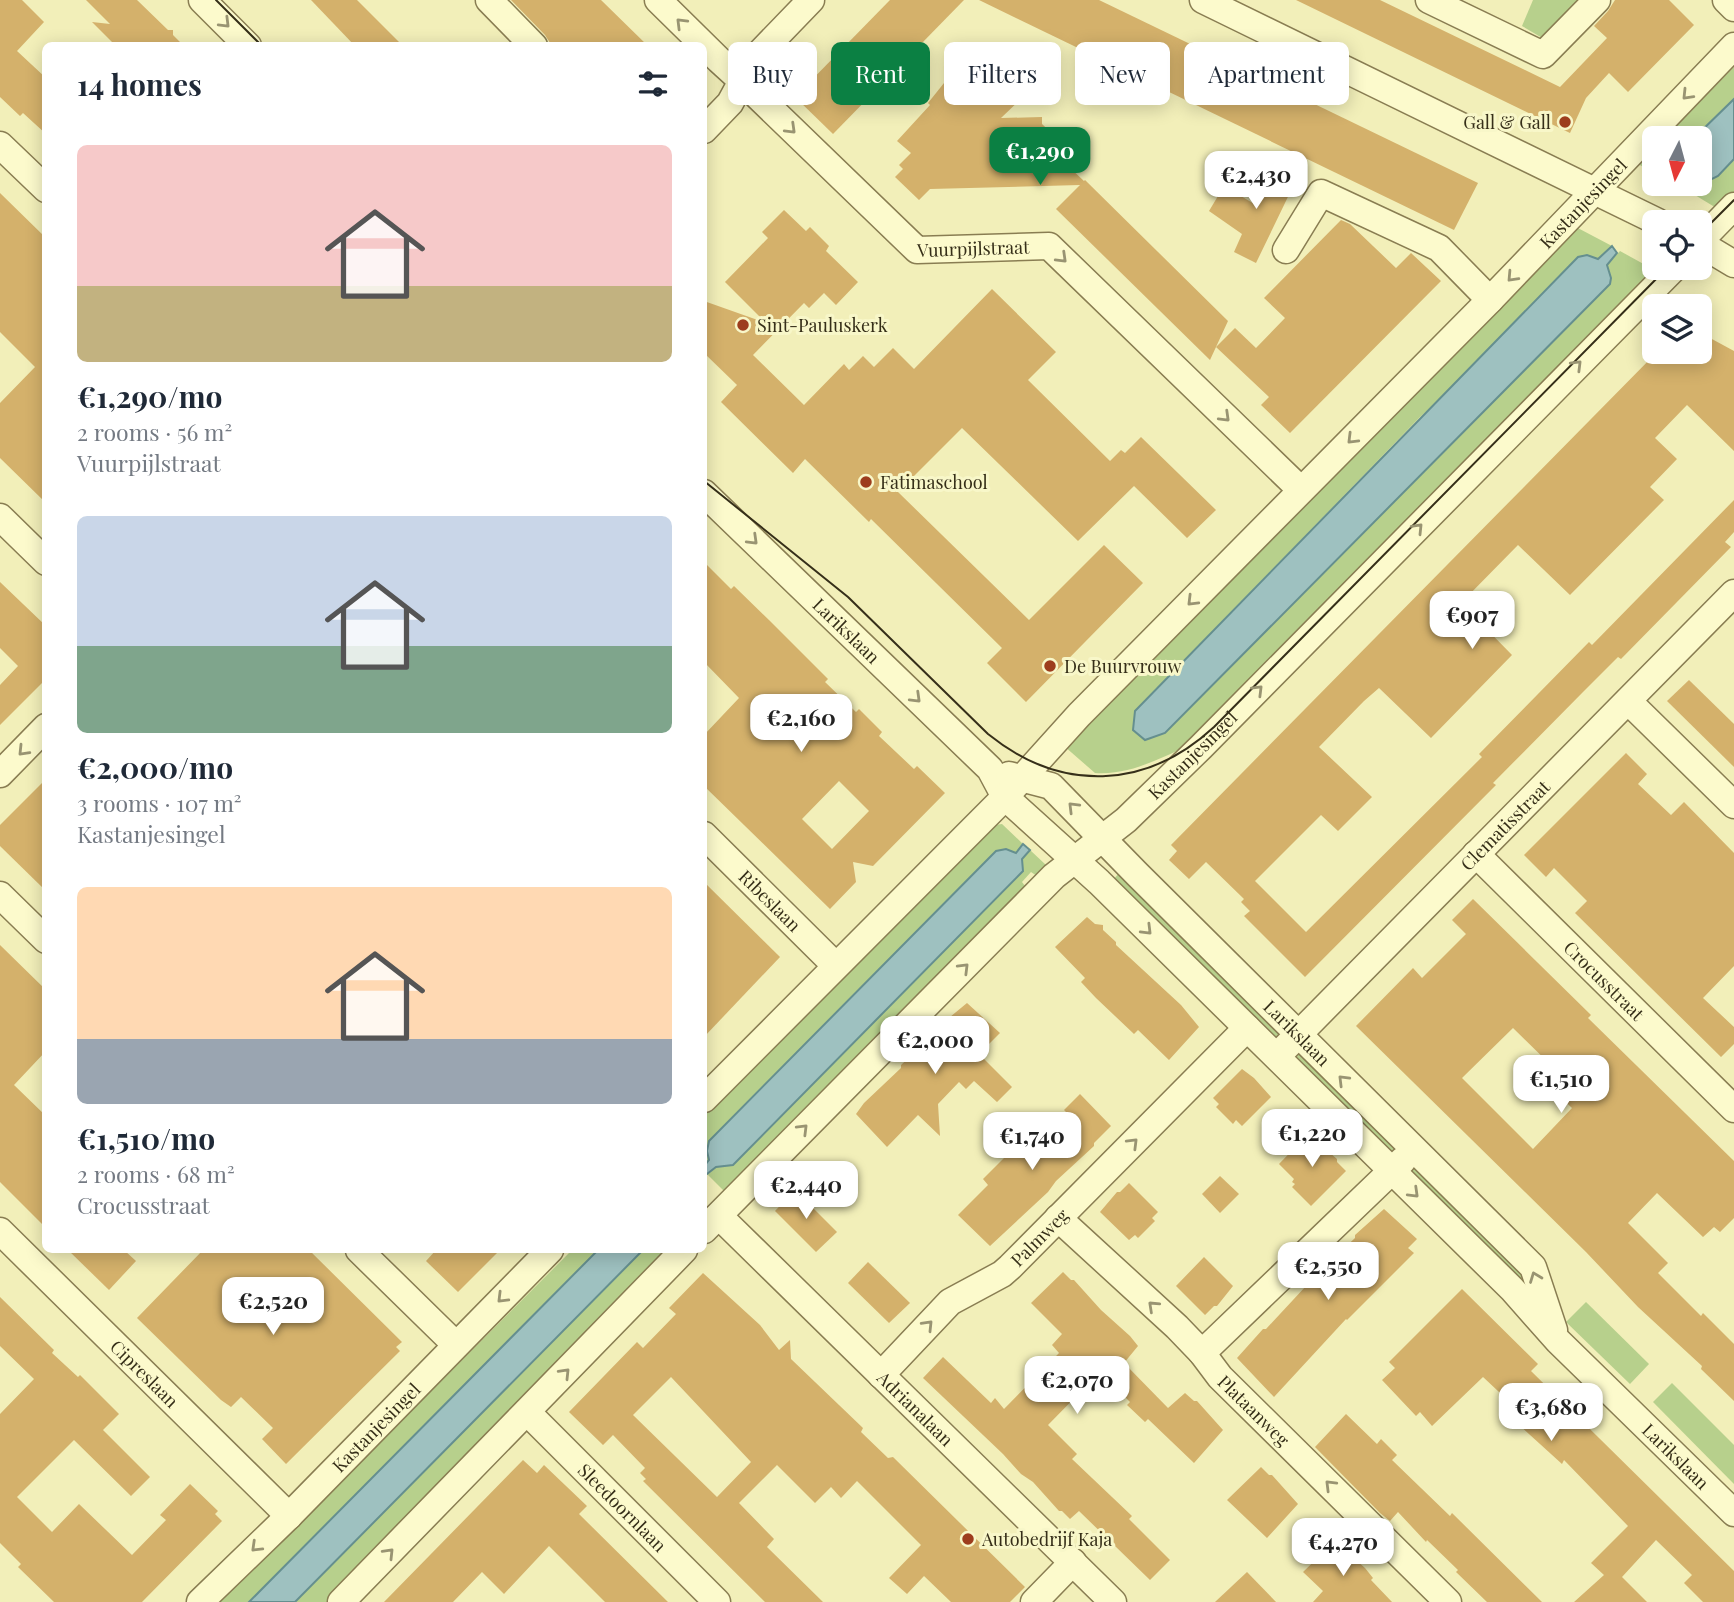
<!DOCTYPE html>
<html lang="en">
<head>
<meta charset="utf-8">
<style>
  :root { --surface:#fff; --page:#f2f2f3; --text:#1f2937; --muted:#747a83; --accent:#0b8043 }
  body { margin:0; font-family:"Playfair Display",serif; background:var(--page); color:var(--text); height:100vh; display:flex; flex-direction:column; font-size:26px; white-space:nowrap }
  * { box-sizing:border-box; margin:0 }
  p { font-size:23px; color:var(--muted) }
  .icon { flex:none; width:38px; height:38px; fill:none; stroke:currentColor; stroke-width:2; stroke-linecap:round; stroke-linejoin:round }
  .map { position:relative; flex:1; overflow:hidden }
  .details { position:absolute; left:42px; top:42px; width:665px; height:1211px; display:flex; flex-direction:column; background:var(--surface); border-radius:10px; box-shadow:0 4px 18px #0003 }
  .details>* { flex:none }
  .banner { position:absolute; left:728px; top:42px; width:665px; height:63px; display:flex; gap:14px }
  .needle { width:46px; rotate:186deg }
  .tools { position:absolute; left:1642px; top:126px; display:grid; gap:14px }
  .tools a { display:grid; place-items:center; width:70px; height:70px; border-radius:10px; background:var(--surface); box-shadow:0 4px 18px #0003; font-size:35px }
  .price { position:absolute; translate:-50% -60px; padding:0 16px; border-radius:14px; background:#fff; color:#222; font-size:23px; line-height:46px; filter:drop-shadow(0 2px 4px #0008) }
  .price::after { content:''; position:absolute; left:50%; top:42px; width:21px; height:16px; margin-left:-10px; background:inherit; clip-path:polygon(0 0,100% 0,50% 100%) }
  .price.on { background:var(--accent); color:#fff }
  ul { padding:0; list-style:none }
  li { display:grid; align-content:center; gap:14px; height:371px; padding:0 35px }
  li span { display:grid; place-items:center; height:217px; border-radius:10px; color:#555 }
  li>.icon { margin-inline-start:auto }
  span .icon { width:126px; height:126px; fill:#fffc; stroke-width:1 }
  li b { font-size:30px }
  h2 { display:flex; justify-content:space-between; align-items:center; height:84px; padding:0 35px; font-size:30px }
  .chip { padding:0 24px; border-radius:10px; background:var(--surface); box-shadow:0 4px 18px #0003; font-size:24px; line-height:63px }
  .chip.on { background:var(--accent); color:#fff }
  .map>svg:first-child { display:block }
  .green { fill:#b7d08c }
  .water { fill:#9ec1c0; stroke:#658f8f; stroke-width:2 }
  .building { fill:#d4b16b; fill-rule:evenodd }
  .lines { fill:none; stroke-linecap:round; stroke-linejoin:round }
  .minor-casing { stroke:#897d52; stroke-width:29 }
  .minor { stroke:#fcfacc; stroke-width:26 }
  .tram { stroke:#362f19; stroke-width:2 }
  .oneway { stroke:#999472 }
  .poi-dot { fill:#9d3d1d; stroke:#f8f7c9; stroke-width:2.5 }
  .labels { text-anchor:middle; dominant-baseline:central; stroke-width:6; stroke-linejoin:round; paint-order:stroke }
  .poi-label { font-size:18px; fill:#362f19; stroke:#f8f7c9; text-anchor:start }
  .street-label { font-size:18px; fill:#362f19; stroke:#f8f7c9 }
</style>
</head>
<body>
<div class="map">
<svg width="1734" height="1602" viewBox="0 0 1734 1602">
  <rect width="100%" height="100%" fill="#f2efb9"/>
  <g class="green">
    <path d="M1533 0H1582L1544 39 1522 26Z"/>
    <path d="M1734 67V99L1694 138H1664Z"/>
    <path d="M1654 148V173L1638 164Z"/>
    <path d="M1734 159V192L1718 209 1685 189 1683 186 1685 184H1699V176H1718Z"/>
    <path d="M1574 226 1612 246 1420 417 1135 711 1133 730 1145 740 1165 733 1610 284 1611 278 1607 265 1620 251 1649 267 1650 277 1177 751C1150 763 1125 775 1095 773L1064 746Z"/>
    <path d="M1002 824 1023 844 1016 853 1006 849 996 851 709 1141V1160L704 1166V1114L988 826Z"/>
    <path d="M1030 850 1046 865 1045 873 1040 878 1031 872 1022 882 1028 890 726 1193 707 1174 716 1166 733 1165 1023 871 1022 859Z"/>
    <path d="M1120 872 1281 1030 1280 1035 1275 1040 1112 881Z"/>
    <path d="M1299 1054 1307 1056 1397 1149 1392 1154 1295 1059Z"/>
    <path d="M1412 1165 1419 1166 1527 1276 1516 1281 1408 1176Z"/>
    <path d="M572 1250H598L249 1602H220Z"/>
    <path d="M643 1250H671L329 1602H295Z"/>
    <path d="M1586 1302 1649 1364 1630 1384 1566 1322Z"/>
    <path d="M1672 1383 1734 1445V1484L1653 1402Z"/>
  </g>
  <g class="water">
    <path d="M1734 99V159L1718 176 1710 180 1699 176V138H1694Z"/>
    <path d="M1612 246 1617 253 1607 265 1611 278 1610 284 1165 733 1145 740 1133 730 1135 711 1578 257 1587 255 1598 259Z"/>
    <path d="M1023 844 1030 850 1022 859 1023 871 733 1165 716 1167 707 1174 704 1171V1166L709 1160 707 1151 709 1141 996 851 1006 849 1016 853Z"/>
    <path d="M598 1250H643L295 1602H249Z"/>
  </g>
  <g class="building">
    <path d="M0 0H22L44 22 17 51 46 78V134L23 113 20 116 0 97Z"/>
    <path d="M86 0H137L168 30H173V35L184 46H116L92 22 110 24Z"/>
    <path d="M311 0H357L403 46H355Z"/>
    <path d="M511 0H601L648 46H552L545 35Z"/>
    <path d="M890 0H964L833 134 795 97Z"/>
    <path d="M979 0H1099L1478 183 1454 230Z"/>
    <path d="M1296 0H1380L1560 87 1607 38 1594 26 1608 11 1615 0H1669L1694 25 1628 92 1609 73 1586 98 1570 133Z"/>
    <path d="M992 59 1026 94 1001 118 1042 117V124L1060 141 1051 150 1084 181 1085 180 1228 321 1210 360 1056 209 1080 185 930 189 919 200 895 177 903 169 899 165 911 153 897 141 930 105 928 103 944 83 956 72 968 83Z"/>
    <path d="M1280 156 1299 174 1256 263 1234 252 1242 234 1209 211 1224 186 1256 205Z"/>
    <path d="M0 193 46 238V503L0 458V403L35 367 0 332Z"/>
    <path d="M784 210 806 231 810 227 829 246 826 251 858 282 836 305 824 293 809 308 804 303 753 355 804 405 844 364 849 370 863 356 874 367 893 348 914 369 992 289 1056 352 1028 380 1110 461 1121 450 1125 453 1141 437 1216 510 1187 538 1134 486 1078 541 962 428 898 492 1029 620 1104 545 1143 583 1026 702 987 663 1002 648 871 519 869 522 805 459 793 473 721 402 737 385 704 353V301L766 323 725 282 768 238 762 232Z"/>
    <path d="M1341 220 1350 224 1396 268 1411 253 1441 281 1290 433 1261 405 1269 397 1216 347 1235 328 1256 348 1285 318 1264 298Z"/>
    <path d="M1699 332 1734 351V451L1687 405 1655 438 1677 459 1650 487 1664 500 1570 595 1518 545 1461 603 1512 655 1431 738 1379 688 1364 701 1319 747 1372 797 1338 831 1321 815 1255 881 1306 932 1482 757 1479 754 1589 642 1592 645 1734 500V532L1725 542 1731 547 1621 659 1618 657 1583 692 1493 783 1496 785 1305 977 1244 916 1250 911 1241 902 1244 899 1206 862 1189 879 1169 860 1177 851 1171 845 1657 352H1699Z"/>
    <path d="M704 562 731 589 734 586 769 620 828 679 825 682 856 712 859 709 882 732 879 736 914 769 917 766 945 793 873 866 853 862 856 882 830 909 704 786V735L739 698 704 662ZM839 781 869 811 832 849 802 819Z"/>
    <path d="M0 582 46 626V679L0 725V685L18 666 0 648Z"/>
    <path d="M1689 680 1734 724V767L1667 701Z"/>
    <path d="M1626 753 1647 774 1638 784 1671 815 1684 802 1734 853V966L1703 998 1734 1027V1044L1721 1057 1575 913 1587 901 1554 868 1546 877 1524 855Z"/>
    <path d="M46 779V891L0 846V825Z"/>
    <path d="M704 882 780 957 704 1037Z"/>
    <path d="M1473 899 1591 1015 1588 1018 1734 1161V1218L1720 1232 1714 1227 1703 1237 1657 1193 1628 1223 1668 1263 1658 1273 1701 1316 1703 1313 1734 1344V1401L1701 1369 1702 1366 1638 1307 1586 1252 1356 1026 1413 968 1422 978 1466 934 1452 920ZM1513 1028 1562 1076 1550 1087 1572 1108 1533 1149 1462 1078Z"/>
    <path d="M1087 917 1095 924 1103 925V930L1116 942V945L1181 1005 1199 1027 1169 1060 1138 1030 1134 1034 1096 998 1081 982 1085 978 1055 947Z"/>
    <path d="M0 945 46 990V1051L14 1085 46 1116V1228L0 1182Z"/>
    <path d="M967 1003 1000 1033 979 1054 1012 1087 997 1102 974 1081 966 1089 959 1082 938 1104 940 1136 918 1115 887 1147 856 1114 864 1103 901 1068V1065L913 1054 914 1048H921L944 1022Z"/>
    <path d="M1242 1069 1254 1078 1271 1097 1242 1126 1236 1120 1233 1124 1216 1107 1219 1104 1213 1098Z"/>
    <path d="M1080 1094 1111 1126 1094 1143V1146L1056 1181 1048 1192 990 1246 958 1215 988 1185 983 1179 1027 1135 1040 1148 1072 1118 1064 1110Z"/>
    <path d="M1308 1134 1337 1159V1162L1346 1171 1311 1206 1292 1187 1295 1184 1292 1182 1294 1179 1279 1164Z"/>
    <path d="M1220 1176 1239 1194 1220 1213 1202 1194Z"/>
    <path d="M1129 1183 1158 1212 1152 1218 1155 1221 1138 1238 1135 1235 1129 1240 1100 1212 1117 1192H1120Z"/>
    <path d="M795 1190 837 1232 816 1252 775 1211Z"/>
    <path d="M1384 1209 1417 1239 1408 1248 1414 1253 1347 1320 1346 1319 1274 1397 1237 1358 1263 1329H1266L1319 1272 1355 1238V1235Z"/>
    <path d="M68 1250H124L136 1261 109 1290Z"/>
    <path d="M203 1250H309L402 1342 396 1347 400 1351 286 1464 262 1439 273 1428 241 1397 231 1407 221 1400 137 1318Z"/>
    <path d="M436 1250H500L458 1292 426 1261Z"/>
    <path d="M1204 1257 1233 1286 1217 1306H1214L1205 1315 1176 1286Z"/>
    <path d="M868 1262 910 1303 889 1323 848 1283Z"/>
    <path d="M1063 1272 1071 1280H1074L1101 1310 1130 1336 1138 1346 1124 1363 1168 1408 1185 1393 1194 1401H1197L1223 1430 1194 1463 1148 1419 1145 1422 1127 1405 1130 1402 1100 1372 1048 1425 1077 1454 1072 1459 1132 1516 1129 1519 1170 1560 1150 1580 1079 1511 1070 1519 1062 1511H1059L1033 1482 1021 1474 1003 1454 923 1378 943 1357 991 1403 995 1398 1004 1409 1059 1353 1052 1345 1062 1334 1031 1303Z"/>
    <path d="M703 1273 760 1325 779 1350 790 1340 791 1359 863 1428 861 1432 888 1458 893 1457 1025 1587 1010 1602H951L924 1576 907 1594 889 1578 921 1545 857 1481 841 1498 831 1487 815 1503 777 1465 739 1503 774 1539 767 1547 823 1602H765L643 1481 646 1479 640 1473 645 1468 613 1435 603 1445 569 1412 637 1342 643 1348 676 1314 669 1308ZM671 1377 751 1462 717 1497 633 1415Z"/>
    <path d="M1462 1289 1538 1364 1531 1371 1734 1571V1602H1703L1684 1583 1692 1575 1656 1540 1622 1577 1647 1602H1574L1604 1575 1591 1563 1628 1526 1564 1460 1562 1464 1507 1414 1514 1406 1483 1377 1432 1426 1420 1412 1416 1416 1382 1380 1395 1368 1389 1362Z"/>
    <path d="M0 1297 54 1350 52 1353 78 1377 80 1375 119 1414 103 1430 150 1477 131 1496 74 1440 17 1497 52 1532 79 1504 132 1555 166 1520 160 1515 190 1484 218 1511 215 1514 222 1521 142 1602H54L18 1567 21 1564 0 1543V1414L34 1379 0 1346Z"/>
    <path d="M1346 1414 1377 1444 1381 1439 1397 1455 1392 1460 1450 1516 1452 1513 1542 1602H1487L1456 1572 1458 1570 1427 1540 1426 1542 1398 1512 1390 1521 1380 1513 1315 1447Z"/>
    <path d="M523 1460 537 1473 544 1465 587 1506 579 1514 668 1602H605L549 1546 504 1594 482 1572 453 1602H384Z"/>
    <path d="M1261 1467 1269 1475H1272L1298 1504 1267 1538 1227 1500Z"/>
    <path d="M1335 1541 1365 1568 1373 1578 1371 1580 1392 1602H1313L1323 1591 1303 1572Z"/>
    <path d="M1247 1572 1276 1602H1215Z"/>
  </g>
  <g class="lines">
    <g class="minor-casing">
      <g id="minor">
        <path d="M202 0 248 46"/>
        <path d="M489 0 534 46"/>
        <path d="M658 0 719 60 742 81 756 57 811 0"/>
        <path d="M1203 0 1658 222"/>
        <path d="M1429 0 1543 55 1597 0"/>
        <path d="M1726 0 1734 8"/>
        <path id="s1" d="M704 130 730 103 742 81 917 250 1049 246 1301 490"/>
        <path d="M0 145 46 189"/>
        <path d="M1699 242 1734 206"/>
        <path d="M1699 243 1734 264"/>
        <path d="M1286 250 1321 193 1439 248 1490 300"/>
        <path id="s2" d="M704 493 990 769 1005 797 1099 882 1512 1289 1558 1341 1734 1513"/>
        <path d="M0 517 46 562"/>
        <path d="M1628 701 1734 805"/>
        <path d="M0 774 46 727"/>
        <path id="s3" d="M1009 775 1051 786 1137 874 1533 1267 1554 1330"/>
        <path id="s4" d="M704 835 835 965"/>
        <path id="s5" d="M1476 854 1734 1109"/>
        <path d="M0 895 46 940"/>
        <path id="s6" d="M1285 1048 1734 593"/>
        <path id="s7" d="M704 1099 1005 797 1079 715 1490 300 1734 46"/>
        <path id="s8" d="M719 1216 1113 1602"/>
        <path id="s9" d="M1058 1218 1177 1327 1202 1353 1220 1377 1448 1602"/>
        <path id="s10" d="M704 1230 1054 876 1126 820 1201 747 1674 268"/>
        <path id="s11" d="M0 1231 289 1516"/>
        <path d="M359 1250 456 1345"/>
        <path d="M1202 1353 1403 1160"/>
        <path id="s12" d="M881 1375 950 1302 1002 1274 1010 1267 1247 1028"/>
        <path id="s13" d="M527 1412 717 1602"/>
        <path id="s14" d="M200 1602 289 1516 550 1250"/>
        <path d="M341 1602 684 1250"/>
        <path d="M1034 1602 1073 1562"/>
      </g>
    </g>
    <use href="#minor" class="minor"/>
    <g class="tram">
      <path d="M216 0 262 46"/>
      <path d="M1699 235 1734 200"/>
      <path d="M704 481 848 597 988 734C1061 793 1146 790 1214 727L1667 268"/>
    </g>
  </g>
  <defs><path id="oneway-chevron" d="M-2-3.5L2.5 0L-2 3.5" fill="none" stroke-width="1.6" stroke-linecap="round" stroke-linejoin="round" transform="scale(1.75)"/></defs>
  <g class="oneway">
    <use href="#oneway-chevron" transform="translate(225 23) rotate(45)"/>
    <use href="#oneway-chevron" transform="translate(681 23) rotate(-135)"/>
    <use href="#oneway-chevron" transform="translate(1687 95) rotate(134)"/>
    <use href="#oneway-chevron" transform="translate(791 129) rotate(44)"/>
    <use href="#oneway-chevron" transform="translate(1062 258) rotate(44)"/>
    <use href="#oneway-chevron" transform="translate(1512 277) rotate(133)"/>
    <use href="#oneway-chevron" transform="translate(1577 365) rotate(-45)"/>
    <use href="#oneway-chevron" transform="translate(1225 417) rotate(44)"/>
    <use href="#oneway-chevron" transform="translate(1352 439) rotate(135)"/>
    <use href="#oneway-chevron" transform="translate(1418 528) rotate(-46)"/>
    <use href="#oneway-chevron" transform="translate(753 540) rotate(44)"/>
    <use href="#oneway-chevron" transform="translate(1192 601) rotate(135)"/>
    <use href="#oneway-chevron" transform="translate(1258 690) rotate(-45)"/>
    <use href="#oneway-chevron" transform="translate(916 698) rotate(44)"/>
    <use href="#oneway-chevron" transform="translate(23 751) rotate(134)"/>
    <use href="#oneway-chevron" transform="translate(1073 807) rotate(-135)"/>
    <use href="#oneway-chevron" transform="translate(1147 930) rotate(45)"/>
    <use href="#oneway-chevron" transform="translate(964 968) rotate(-45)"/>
    <use href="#oneway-chevron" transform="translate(1343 1080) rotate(-135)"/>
    <use href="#oneway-chevron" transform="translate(803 1129) rotate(-45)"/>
    <use href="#oneway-chevron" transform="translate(1133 1143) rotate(-45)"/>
    <use href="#oneway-chevron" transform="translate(1414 1193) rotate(44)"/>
    <use href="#oneway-chevron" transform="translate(1535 1277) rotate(-111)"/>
    <use href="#oneway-chevron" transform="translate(502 1298) rotate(135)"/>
    <use href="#oneway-chevron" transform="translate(1153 1306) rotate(-137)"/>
    <use href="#oneway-chevron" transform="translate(928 1325) rotate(-46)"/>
    <use href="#oneway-chevron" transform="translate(565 1373) rotate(-46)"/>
    <use href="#oneway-chevron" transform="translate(1330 1485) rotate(-135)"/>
    <use href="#oneway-chevron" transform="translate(256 1547) rotate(136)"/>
    <use href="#oneway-chevron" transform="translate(389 1553) rotate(-46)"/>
  </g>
  <g class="poi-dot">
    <circle cx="1565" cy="122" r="7"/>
    <circle cx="743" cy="325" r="7"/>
    <circle cx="866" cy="482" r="7"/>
    <circle cx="1050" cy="666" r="7"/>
    <circle cx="968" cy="1539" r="7"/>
  </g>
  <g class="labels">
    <g class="poi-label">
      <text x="1551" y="122" text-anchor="end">Gall &amp; Gall</text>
      <text x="757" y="325">Sint-Pauluskerk</text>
      <text x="880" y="482">Fatimaschool</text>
      <text x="1064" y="666">De Buurvrouw</text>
      <text x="982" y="1539">Autobedrijf Kaja</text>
    </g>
    <g class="street-label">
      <text stroke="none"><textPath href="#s7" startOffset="1255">Kastanjesingel</textPath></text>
      <text stroke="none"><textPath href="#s1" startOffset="362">Vuurpijlstraat</textPath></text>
      <text stroke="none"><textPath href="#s2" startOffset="198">Larikslaan</textPath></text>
      <text stroke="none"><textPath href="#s10" startOffset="682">Kastanjesingel</textPath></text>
      <text stroke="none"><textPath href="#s6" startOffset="313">Clematisstraat</textPath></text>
      <text stroke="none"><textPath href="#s4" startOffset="93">Ribeslaan</textPath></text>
      <text stroke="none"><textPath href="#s5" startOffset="180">Crocusstraat</textPath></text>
      <text stroke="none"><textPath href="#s3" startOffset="392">Larikslaan</textPath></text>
      <text stroke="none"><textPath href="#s12" startOffset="212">Palmweg</textPath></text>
      <text stroke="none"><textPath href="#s11" startOffset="203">Cipreslaan</textPath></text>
      <text stroke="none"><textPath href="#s8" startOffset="275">Adrianalaan</textPath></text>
      <text stroke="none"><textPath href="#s9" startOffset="275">Plataanweg</textPath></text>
      <text stroke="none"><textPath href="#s14" startOffset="248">Kastanjesingel</textPath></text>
      <text stroke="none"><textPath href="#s2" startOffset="1370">Larikslaan</textPath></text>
      <text stroke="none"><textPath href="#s13" startOffset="135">Sleedoornlaan</textPath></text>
    </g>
  </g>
</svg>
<div class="tools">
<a><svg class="needle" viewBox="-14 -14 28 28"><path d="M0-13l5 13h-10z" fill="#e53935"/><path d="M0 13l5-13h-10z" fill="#747a83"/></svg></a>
<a><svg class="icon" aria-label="locate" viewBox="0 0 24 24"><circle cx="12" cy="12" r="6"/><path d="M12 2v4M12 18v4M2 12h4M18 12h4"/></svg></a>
<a><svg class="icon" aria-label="layers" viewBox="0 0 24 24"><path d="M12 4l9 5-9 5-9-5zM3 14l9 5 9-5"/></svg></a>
</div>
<b class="price on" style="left:1040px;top:187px">€1,290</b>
<b class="price" style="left:1256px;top:211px">€2,430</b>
<b class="price" style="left:1472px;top:651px">€907</b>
<b class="price" style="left:801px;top:754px">€2,160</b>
<b class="price" style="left:935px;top:1076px">€2,000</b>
<b class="price" style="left:1561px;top:1115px">€1,510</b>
<b class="price" style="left:1312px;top:1169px">€1,220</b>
<b class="price" style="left:1032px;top:1172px">€1,740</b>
<b class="price" style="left:806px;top:1221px">€2,440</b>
<b class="price" style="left:1328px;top:1302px">€2,550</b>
<b class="price" style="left:273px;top:1337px">€2,520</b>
<b class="price" style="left:1077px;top:1416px">€2,070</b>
<b class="price" style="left:1551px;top:1443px">€3,680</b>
<b class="price" style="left:1343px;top:1578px">€4,270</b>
<div class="banner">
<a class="chip">Buy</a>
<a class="chip on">Rent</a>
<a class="chip">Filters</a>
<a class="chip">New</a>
<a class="chip">Apartment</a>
</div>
<section class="details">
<h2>14 homes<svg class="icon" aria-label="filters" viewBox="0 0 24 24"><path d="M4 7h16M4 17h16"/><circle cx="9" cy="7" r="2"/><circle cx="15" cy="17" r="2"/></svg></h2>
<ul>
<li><span style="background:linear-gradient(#f6c9c9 65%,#c2b280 0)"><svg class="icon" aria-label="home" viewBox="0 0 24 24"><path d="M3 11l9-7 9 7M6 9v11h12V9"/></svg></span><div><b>€1,290/mo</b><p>2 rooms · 56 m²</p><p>Vuurpijlstraat</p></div></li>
<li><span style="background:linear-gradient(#c9d6e8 60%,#7fa58c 0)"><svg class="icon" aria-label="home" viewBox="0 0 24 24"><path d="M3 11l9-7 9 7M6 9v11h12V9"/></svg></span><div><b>€2,000/mo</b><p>3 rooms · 107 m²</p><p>Kastanjesingel</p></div></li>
<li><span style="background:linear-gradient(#ffd9b3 70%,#9aa5b1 0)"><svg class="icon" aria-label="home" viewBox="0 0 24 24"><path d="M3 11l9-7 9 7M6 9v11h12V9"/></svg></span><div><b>€1,510/mo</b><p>2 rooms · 68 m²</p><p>Crocusstraat</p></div></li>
</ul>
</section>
</div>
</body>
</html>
